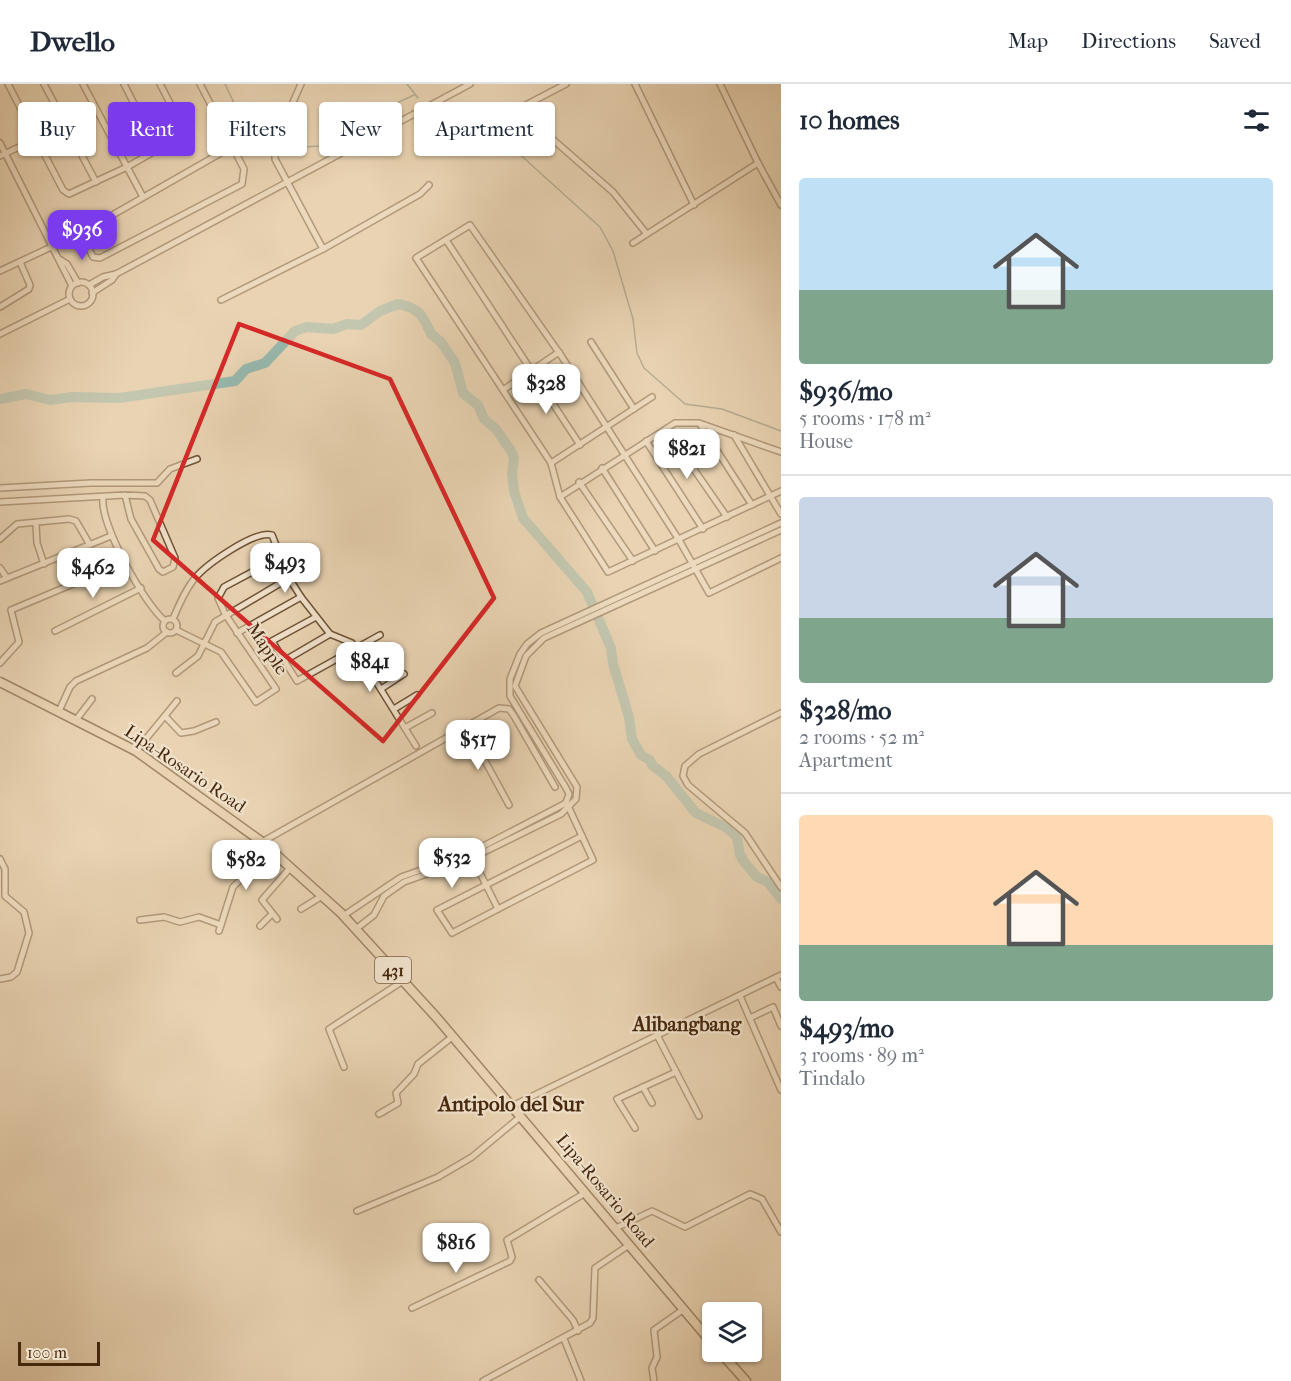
<!DOCTYPE html>
<html lang="en">
<head>
<meta charset="utf-8">
<style>
  :root { --surface:#fff; --page:#f6f6f7; --text:#1f2937; --muted:#747a83; --line:#e0e1e3; --accent:#7c3aed }
  body { margin:0; font-family:"IM FELL French Canon",serif; background:var(--page); color:var(--text); height:100vh; display:flex; flex-direction:column; font-size:22px; white-space:nowrap }
  * { box-sizing:border-box; margin:0 }
  p { font-size:20px; color:var(--muted) }
  .icon { flex:none; width:33px; height:33px; fill:none; stroke:currentColor; stroke-width:2; stroke-linecap:round; stroke-linejoin:round }
  .map { position:relative; flex:1; overflow:hidden }
  .panel { display:flex; flex-direction:column; background:var(--surface); width:510px }
  .panel>* { flex:none }
  .top-card { position:absolute; left:18px; top:18px; width:570px; height:54px; display:flex; gap:12px }
  .tools { position:absolute; left:702px; top:1218px; display:grid; gap:12px }
  .tools a { display:grid; place-items:center; width:60px; height:60px; border-radius:6px; background:var(--surface); box-shadow:0 2px 4px #0004; font-size:30px }
  .scale { position:absolute; left:18px; bottom:15px; width:82px; box-sizing:border-box; padding-left:6px; border:3px solid #46280d; border-top:0; font-size:16px; line-height:21px; white-space:nowrap; color:#46280d; -webkit-text-stroke:4px #f1e2cd; paint-order:stroke }
  .price { position:absolute; translate:-50% -51px; padding:0 14px; border-radius:12px; background:#fff; color:#222; font-size:20px; line-height:39px; filter:drop-shadow(0 2px 3px #0008) }
  .price::after { content:''; position:absolute; left:50%; top:36px; width:18px; height:14px; margin-left:-9px; background:inherit; clip-path:polygon(0 0,100% 0,50% 100%) }
  .price.current { background:var(--accent); color:#fff }
  ul { padding:0; list-style:none }
  li { display:grid; align-content:center; gap:12px; height:318px; padding:0 18px }
  li+li { border-top:2px solid var(--line) }
  li span { display:grid; place-items:center; height:186px; border-radius:6px; color:#555 }
  li>.icon { margin-inline-start:auto }
  span .icon { width:108px; height:108px; fill:#fffc; stroke-width:1 }
  li b { font-size:26px }
  h2 { display:flex; justify-content:space-between; align-items:center; height:72px; padding:0 18px; font-size:26px }
  .chip { padding:0 21px; border-radius:6px; background:var(--surface); box-shadow:0 2px 4px #0004; font-size:21px; line-height:54px }
  .chip.current { background:var(--accent); color:#fff }
  header { display:flex; align-items:center; gap:36px; box-sizing:border-box; height:84px; padding:0 30px; background:var(--surface); border-bottom:2px solid var(--line) }
  header strong { font-size:28px }
  nav { display:flex; gap:33px; margin-inline-start:auto; font-size:21px }
  main { display:flex; flex:1; min-height:0 }
  .map>svg:first-child { display:block }
  .lines { fill:none; stroke-linecap:round; stroke-linejoin:round }
  .stream { stroke:#777e6d; stroke-width:1.5 }
  .river { stroke:#97b8ad; stroke-width:10 }
  .minor-casing { stroke:#6f5336; stroke-width:8 }
  .primary-casing { stroke:#46280d; stroke-width:11 }
  .minor { stroke:#f1e2cd; stroke-width:5 }
  .primary { stroke:#e9d3b2; stroke-width:8 }
  .marked { fill:none; stroke:#d62828; stroke-width:4.5; stroke-linejoin:round }
  .labels { text-anchor:middle; dominant-baseline:central; stroke-width:4.5; stroke-linejoin:round; paint-order:stroke }
  .shield { fill:#f1e2cd; stroke:#796047; stroke-width:1.5 }
  .shield-label { font-size:16px; font-weight:bold; fill:#46280d }
  .street-label { font-size:18px; fill:#46280d; stroke:#f1e2cd }
  .neighbourhood-label { font-size:20px; font-weight:bold; fill:#46280d; stroke:#f1e2cd }
  .quarter-label { font-size:21px; font-weight:bold; fill:#46280d; stroke:#f1e2cd }
</style>
</head>
<body>
<header>
<strong>Dwello</strong>
<nav><a>Map</a><a>Directions</a><a>Saved</a></nav>
</header>
<main>
<div class="map">
<svg width="781" height="1297" viewBox="0 0 781 1297">
  <rect width="100%" height="100%" fill="#e9d3b2"/>
  <filter id="stains"><feTurbulence type="fractalNoise" baseFrequency=".00333" numOctaves="4"/><feColorMatrix values="0 0 0 0 .2 0 0 0 0 .09 0 0 0 0 .02 0 0 0 .5 -.17"/></filter>
  <radialGradient id="worn" r=".72"><stop offset=".6" stop-color="#630" stop-opacity="0"/><stop offset="1" stop-color="#630" stop-opacity=".3"/></radialGradient>
  <g class="lines">
    <g class="stream">
      <path d="M225 0 252 57 269 63"/>
      <path d="M407 0 418 14"/>
      <path d="M438 24 515 66 600 143 613 167 633 235 637 269 644 284 685 320 722 325 781 347"/>
      <path d="M283 64 321 62 386 24 414 11"/>
    </g>
    <path class="river" d="M0 315 26 310 50 316 72 313 119 314 235 297 246 285 265 279 295 247 307 243 333 245 347 240 361 241 380 227 398 220C420 224 423 232 431 250L441 258 455 279 463 309 478 321 484 335 496 345 511 367 514 374 512 390 514 407 523 434 587 508 611 564 613 580 629 633 632 655 641 671 650 676 652 681 666 692 696 729 727 744 737 753 740 771 745 779 757 793 768 798 781 815"/>
    <g class="minor-casing">
      <g id="minor">
        <path d="M8 0 63 106 69 110 127 83 183 51V44L160 0"/>
        <path d="M44 0 96 98"/>
        <path d="M83 0 143 113"/>
        <path d="M124 0 157 65"/>
        <path d="M301 0 275 59V75L323 165"/>
        <path d="M566 0 518 25 613 108 646 149"/>
        <path d="M635 0 694 121"/>
        <path d="M720 0 758 79 781 121"/>
        <path d="M0 59 72 202"/>
        <path d="M0 72 36 55"/>
        <path d="M81 149 93 173 100 174 242 100 244 85 200 0"/>
        <path d="M446 156 580 361"/>
        <path d="M633 159 758 79"/>
        <path d="M61 176 67 180 78 199"/>
        <path d="M0 187 81 149 233 62"/>
        <circle cx="81" cy="210" r="12"/>
        <path d="M89 201 103 193 116 190 470 0"/>
        <path d="M92 209 112 196 116 190"/>
        <path d="M221 216 323 165 420 110 429 101"/>
        <path d="M0 223 29 205 30 201 20 178"/>
        <path d="M0 250 70 215"/>
        <path d="M591 258 634 325"/>
        <path d="M503 306 559 268"/>
        <path d="M700 340 752 421"/>
        <path d="M666 345 727 433"/>
        <path d="M734 351 781 430"/>
        <path d="M646 357 703 445"/>
        <path d="M551 379 652 313"/>
        <path d="M602 384 655 467"/>
        <path d="M579 398 633 477"/>
        <path d="M0 404 91 399H157L170 385 197 375"/>
        <path d="M781 407 608 488 560 413 551 379 416 174 470 141 562 273 679 456 709 509 781 474"/>
        <path d="M560 413 675 339H699L781 368"/>
        <path d="M103 414C100 440 144 520 165 537"/>
        <path d="M0 418 125 411 145 412 150 416 175 474 173 483 163 488 159 485 131 435 125 411"/>
        <path d="M36 440 37 459 44 480"/>
        <path d="M0 455 17 440 69 435 76 437 90 461"/>
        <path d="M0 484 7 494"/>
        <path d="M0 497 111 452"/>
        <path d="M316 533 272 557 297 597 380 551"/>
        <path d="M173 535C179 521 185 506 195 494 207 480 255 446 272 451L289 494 301 513 330 550 352 559 416 662"/>
        <circle cx="170" cy="542" r="7"/>
        <path d="M176 546 221 568 256 618 276 605 225 530 218 514 224 503 280 473"/>
        <path d="M55 547 141 504"/>
        <path d="M237 549 301 513"/>
        <path d="M284 577 330 550"/>
        <path d="M0 579 19 558 11 526 111 484"/>
        <path d="M368 584 391 571"/>
        <path d="M176 589 198 572 215 538 289 494"/>
        <path d="M381 605 404 590"/>
        <path d="M394 625 417 611"/>
        <path d="M59 627 70 603 76 597 147 564 167 548"/>
        <path d="M781 629 699 670 685 682 683 692 688 701 745 749 781 803"/>
        <path d="M165 632 181 649 194 647 216 638"/>
        <path d="M76 636 92 615"/>
        <path d="M466 642 509 721"/>
        <path d="M405 644 432 629"/>
        <path d="M136 667 177 617"/>
        <path d="M262 758 499 624 509 625 514 632 555 703"/>
        <path d="M472 773 498 825 593 776 569 724"/>
        <path d="M0 775 5 785V812L24 828 29 849 17 888 11 893 0 895"/>
        <path d="M301 825 322 812"/>
        <path d="M498 825 452 849 437 826 582 752"/>
        <path d="M343 832 401 793 470 769 566 719 569 710 566 704 510 612V595L520 570 527 560 541 549 781 439"/>
        <path d="M277 835 262 816 290 784"/>
        <path d="M140 836 164 833 180 838 199 833 221 841"/>
        <path d="M260 842 272 830"/>
        <path d="M356 845 374 831 384 812 404 798 472 774 561 730 576 715 577 703 515 602 526 572 544 554 781 446"/>
        <path d="M219 847 233 803 271 766"/>
        <path d="M776 894 781 903"/>
        <path d="M740 912 781 1006"/>
        <path d="M750 934 773 923 781 942"/>
        <path d="M657 951 699 1032"/>
        <path d="M344 983 329 945 403 897"/>
        <path d="M643 1003 652 1019"/>
        <path d="M512 1022 781 891"/>
        <path d="M379 1030 398 1019 396 1009 414 990 418 980 452 953"/>
        <path d="M635 1044 617 1015 676 988"/>
        <path d="M357 1127 438 1093 472 1073 520 1033"/>
        <path d="M616 1144 652 1127 685 1143 750 1110 762 1115 781 1148"/>
        <path d="M539 1196 573 1236 578 1247"/>
        <path d="M412 1224 510 1177 512 1173 507 1156 585 1109"/>
        <path d="M564 1255 581 1297"/>
        <path d="M483 1297 590 1239 593 1234 595 1184 629 1161"/>
        <path d="M654 1297 652 1284 657 1273 654 1246 684 1225"/>
      </g>
    </g>
    <g class="primary-casing">
      <g id="primary">
        <path d="M0 598 136 667 262 758 341 829 437 934 712 1259"/>
        <path d="M720 1268 746 1297"/>
      </g>
    </g>
    <use href="#minor" class="minor"/>
    <use href="#primary" class="primary"/>
  </g>
  <path d="M0 0H781V1297H0ZM239 240 390 295 494 514 383 657 153 456Z" fill="#e9d3b2" fill-opacity=".55" fill-rule="evenodd"/>
  <path class="marked" d="M239 240 390 295 494 514 383 657 153 456Z"/>
  <g class="labels">
    <rect class="shield" x="375" y="873" width="36" height="26" rx="4.5"/>
    <g class="shield-label">
      <text x="393" y="886">431</text>
    </g>
    <g class="street-label">
      <text transform="translate(267 565) rotate(56)">Mapple</text>
      <text transform="translate(185 685) rotate(34)">Lipa-Rosario Road</text>
      <text transform="translate(605 1107) rotate(50)">Lipa-Rosario Road</text>
    </g>
    <g class="neighbourhood-label">
      <text x="687" y="940">Alibangbang</text>
    </g>
    <g class="quarter-label">
      <text x="511" y="1020">Antipolo del Sur</text>
    </g>
  </g>
  <rect width="100%" height="100%" filter="url(#stains)"/>
  <rect width="100%" height="100%" fill="url(#worn)"/>
</svg>
<div class="tools">
<a><svg class="icon" aria-label="layers" viewBox="0 0 24 24"><path d="M12 4l9 5-9 5-9-5zM3 14l9 5 9-5"/></svg></a>
</div>
<div class="scale">100 m</div>
<b class="price current" style="left:82px;top:177px">$936</b>
<b class="price" style="left:546px;top:331px">$328</b>
<b class="price" style="left:687px;top:396px">$821</b>
<b class="price" style="left:285px;top:510px">$493</b>
<b class="price" style="left:93px;top:515px">$462</b>
<b class="price" style="left:370px;top:609px">$841</b>
<b class="price" style="left:478px;top:687px">$517</b>
<b class="price" style="left:452px;top:805px">$532</b>
<b class="price" style="left:246px;top:807px">$582</b>
<b class="price" style="left:456px;top:1190px">$816</b>
<div class="top-card">
<a class="chip">Buy</a>
<a class="chip current">Rent</a>
<a class="chip">Filters</a>
<a class="chip">New</a>
<a class="chip">Apartment</a>
</div>
</div>
<section class="panel">
<h2>10 homes<svg class="icon" aria-label="filters" viewBox="0 0 24 24"><path d="M4 7h16M4 17h16"/><circle cx="9" cy="7" r="2"/><circle cx="15" cy="17" r="2"/></svg></h2>
<ul>
<li><span style="background:linear-gradient(#bfe0f5 60%,#7fa58c 0)"><svg class="icon" aria-label="home" viewBox="0 0 24 24"><path d="M3 11l9-7 9 7M6 9v11h12V9"/></svg></span><div><b>$936/mo</b><p>5 rooms · 178 m²</p><p>House</p></div></li>
<li><span style="background:linear-gradient(#c9d6e8 65%,#7fa58c 0)"><svg class="icon" aria-label="home" viewBox="0 0 24 24"><path d="M3 11l9-7 9 7M6 9v11h12V9"/></svg></span><div><b>$328/mo</b><p>2 rooms · 52 m²</p><p>Apartment</p></div></li>
<li><span style="background:linear-gradient(#ffd9b3 70%,#7fa58c 0)"><svg class="icon" aria-label="home" viewBox="0 0 24 24"><path d="M3 11l9-7 9 7M6 9v11h12V9"/></svg></span><div><b>$493/mo</b><p>3 rooms · 89 m²</p><p>Tindalo</p></div></li>
</ul>
</section>
</main>
</body>
</html>
